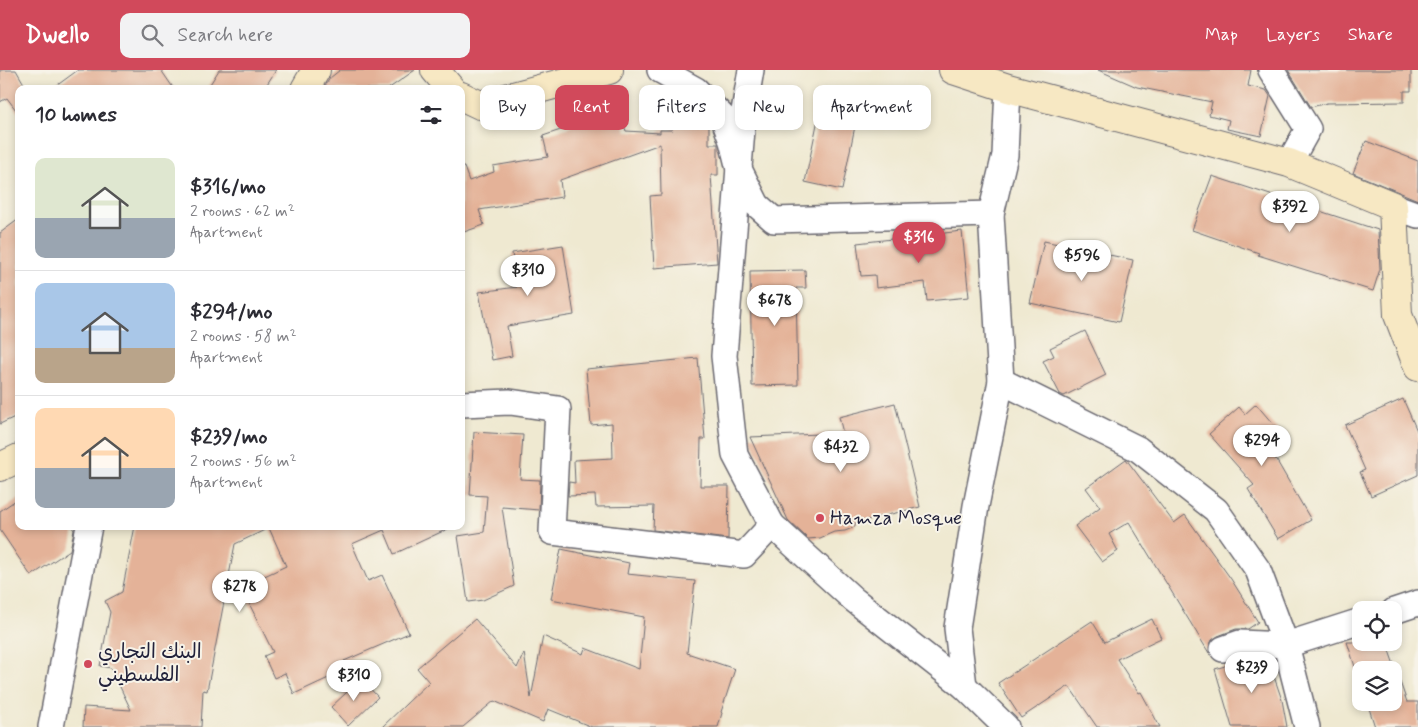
<!DOCTYPE html>
<html lang="en">
<head>
<meta charset="utf-8">
<style>
  :root { --surface:#fff; --page:#f2f2f3; --text:#2b2b33; --muted:#7c7c81; --line:#e1e1e2; --accent:#d1495b }
  body { margin:0; font-family:Mynerve,"Playpen Sans Arabic",sans-serif; background:var(--page); color:var(--text); height:100vh; display:flex; flex-direction:column; font-size:19px; white-space:nowrap }
  * { box-sizing:border-box; margin:0 }
  p { font-size:16px; color:var(--muted) }
  .icon { flex:none; width:28px; height:28px; fill:none; stroke:currentColor; stroke-width:2; stroke-linecap:round; stroke-linejoin:round }
  .map { position:relative; flex:1; overflow:hidden }
  .sheet { position:absolute; left:15px; top:15px; width:450px; height:445px; display:flex; flex-direction:column; background:var(--surface); border-radius:10px; box-shadow:0 2px 8px #0003 }
  .sheet>* { flex:none }
  .guide { position:absolute; left:480px; top:15px; width:475px; height:45px; display:flex; gap:10px }
  .buttons { position:absolute; left:1352px; top:531px; display:grid; gap:10px }
  .buttons a { display:grid; place-items:center; width:50px; height:50px; border-radius:10px; background:var(--surface); box-shadow:0 2px 8px #0003; font-size:25px }
  .price { position:absolute; translate:-50% -42px; padding:0 11px; border-radius:18px; background:#fff; color:#222; font-size:16px; line-height:32px; filter:drop-shadow(0 1px 2px #0008) }
  .price::after { content:''; position:absolute; left:50%; top:30px; width:15px; height:11px; margin-left:-8px; background:inherit; clip-path:polygon(0 0,100% 0,50% 100%) }
  .price.selected { background:var(--accent); color:#fff }
  ul { padding:0; list-style:none }
  li { display:flex; align-items:center; gap:15px; height:125px; padding:0 20px }
  li+li { border-top:1px solid var(--line) }
  li span { display:grid; place-items:center; flex:none; width:140px; height:100px; border-radius:10px; color:#555 }
  li>.icon { margin-inline-start:auto }
  span .icon { width:60px; height:60px; fill:#fffc; stroke-width:1 }
  li b { font-size:21px }
  h2 { display:flex; justify-content:space-between; align-items:center; height:60px; padding:0 20px; font-size:21px }
  .pill { padding:0 18px; border-radius:10px; background:var(--surface); box-shadow:0 2px 8px #0003; font-size:18px; line-height:45px }
  .pill.selected { background:var(--accent); color:#fff }
  header { display:flex; align-items:center; gap:30px; box-sizing:border-box; height:70px; padding:0 25px; background:var(--accent); color:#fff }
  header strong { font-size:24px }
  nav { display:flex; gap:28px; margin-inline-start:auto; font-size:18px }
  .search { width:350px; height:45px; background:var(--page); display:flex; align-items:center; gap:12px; box-sizing:border-box; padding:0 18px; border-radius:10px; color:var(--muted); font-size:19px }
  .map>svg:first-child { display:block }
  .building { fill:#e4b298 }
  .lines { fill:none; stroke-linecap:round; stroke-linejoin:round }
  .street-casing { stroke:#6a6870; stroke-width:28 }
  .secondary-casing { stroke:#6a6870; stroke-width:30 }
  .street { stroke:#fff; stroke-width:25 }
  .secondary { stroke:#f7e8c3; stroke-width:28 }
  .poi-dot { fill:#d1495b; stroke:#f7f3e8; stroke-width:2 }
  .labels { text-anchor:middle; dominant-baseline:central; stroke-width:4; stroke-linejoin:round; paint-order:stroke }
  .poi-label { font-size:20px; fill:#22223b; stroke:#f7f3e8; text-anchor:start }
</style>
</head>
<body>
<header>
<strong>Dwello</strong>
<div class="search"><svg class="icon" aria-label="search" viewBox="0 0 24 24"><circle cx="10" cy="10" r="6"/><path d="M15 15l6 6"/></svg>Search here</div>
<nav><a>Map</a><a>Layers</a><a>Share</a></nav>
</header>
<div class="map">
<svg width="1418" height="657" viewBox="0 0 1418 657">
  <rect width="100%" height="100%" fill="#f7f3e8"/>
  <filter id="ink" filterUnits="userSpaceOnUse"><feTurbulence type="fractalNoise" baseFrequency=".02" numOctaves="2"/><feDisplacementMap in="SourceGraphic" scale="10" xChannelSelector="R" yChannelSelector="G"/><feConvolveMatrix kernelMatrix="1 2 1 2 8 2 1 2 1" color-interpolation-filters="sRGB"/></filter>
  <filter id="wash" filterUnits="userSpaceOnUse"><feTurbulence type="fractalNoise" baseFrequency=".0096" numOctaves="4" result="noise"/><feDisplacementMap in="SourceGraphic" scale="20" xChannelSelector="R" yChannelSelector="G"/><feGaussianBlur stdDeviation="1.12" result="paint"/><feColorMatrix in="noise" values="0 0 0 0 0 0 0 0 0 0 0 0 0 0 0 0 0 1.4 0 .05"/><feComposite in="paint" operator="in"/></filter>
  <g filter="url(#wash)">
    <rect width="100%" height="100%" fill="#efe9d1"/>
    <g id="blocks">
      <g class="building">
        <path d="M0 0H16L27 19H19V44L7 28 0 32Z"/>
        <path d="M78 0H161L174 19H52Z"/>
        <path d="M219 0H276L264 19H207Z"/>
        <path d="M340 0H415L388 19H323L330 8Z"/>
        <path d="M1098 0H1251L1248 16 1266 20 1270 26 1261 66 1227 59 1229 50 1209 45 1212 32 1137 17Z"/>
        <path d="M1288 0H1411V21H1404V32L1327 33 1311 37Z"/>
        <path d="M619 40 626 61 660 63V60H672V54H709V74H718V105H711L717 193 654 198 650 126 661 125 660 74 560 110 562 127 479 140 484 155 461 163V97H464L469 111 494 102 493 96 548 87 543 66Z"/>
        <path d="M818 49 855 56 842 120 805 112Z"/>
        <path d="M1366 71 1418 91V130L1353 103Z"/>
        <path d="M1212 106 1378 160 1380 199 1373 221 1258 185 1259 183 1192 160Z"/>
        <path d="M19 149V345L0 354V163Z"/>
        <path d="M962 161 969 227 927 231 925 212 876 218 875 205 861 206 857 173Z"/>
        <path d="M1044 171 1133 190 1119 252 1030 233Z"/>
        <path d="M563 175 574 245 507 256 512 286 492 290 479 222 517 217 512 183Z"/>
        <path d="M805 200 806 218H796L798 315 752 316 750 201Z"/>
        <path d="M1085 261 1106 305 1064 326 1060 324 1043 291 1054 286 1050 278Z"/>
        <path d="M698 288 705 369H701L700 416H729L728 469 653 460 654 436 596 437 595 425 568 426 569 412 575 413 574 390 613 388 612 353 591 355 586 299Z"/>
        <path d="M1403 329 1418 363V405L1371 426 1360 402 1365 400 1345 355Z"/>
        <path d="M895 333 920 437 855 453V457L845 461 834 462 820 468 808 469 788 450 750 367 843 363 839 347Z"/>
        <path d="M1256 334 1284 367 1270 379 1311 450 1278 469 1248 419 1254 415 1209 364 1239 337 1245 344Z"/>
        <path d="M474 362 523 365 520 409 540 410 539 440 502 437 514 516 483 530 468 532 458 466 484 462 487 426 470 425Z"/>
        <path d="M1126 389 1174 453 1185 445 1231 509 1258 552 1248 559H1236L1218 566 1212 570 1209 577V583L1129 452 1109 464 1118 481 1102 492 1075 456 1100 437 1086 418Z"/>
        <path d="M19 428V456H71L74 460 70 480 31 506 0 460V441Z"/>
        <path d="M135 456H454L394 484 384 460 352 474 368 511 382 505 409 563 344 591 350 598 294 624 285 603 274 608 264 586 273 582 241 517 286 496 269 458 235 474 207 621 203 620 201 657H83L84 637 131 640 111 598 100 596 110 542 105 531 122 522Z"/>
        <path d="M561 479 629 493 627 504 695 511 687 583 735 599 721 642 722 643 718 657H592L548 639 543 652 494 631 463 657H382L429 612 417 598 475 549 517 598 524 583 531 628 543 566 583 584 585 578 639 599 644 547 551 529Z"/>
        <path d="M1152 549 1161 568 1117 589 1139 623 1141 622 1160 657H1097L1069 616 1021 648 998 613 1092 551 1105 572Z"/>
        <path d="M1347 572H1386L1407 632H1418V657H1375L1367 632H1394V600H1361V615Z"/>
        <path d="M1252 588 1268 589 1282 630 1287 657H1232L1215 599Z"/>
        <path d="M361 609 378 627 348 656 331 637Z"/>
      </g>
    </g>
  </g>
  <g filter="url(#ink)">
    <use href="#blocks" fill-opacity="0" stroke="#6a6870" stroke-width="1"/>
    <g class="lines">
      <g class="street-casing">
        <g id="street">
          <path d="M660 0 696 20 723 47 732 71 739 99 757 135 774 150 991 144"/>
          <path d="M751 0 743 47 724 286 735 385 772 455 853 529 964 616 1006 657"/>
          <path d="M1271 0 1308 59 1289 93"/>
          <path d="M1393 136 1418 145"/>
          <path d="M1001 311 1138 379 1216 440 1258 500 1286 575 1307 657"/>
          <path d="M461 334 510 332 558 339 552 462 744 485 772 455"/>
          <path d="M1394 541 1418 533"/>
          <path d="M1223 579 1240 573 1286 575 1361 551"/>
          <path d="M964 616 957 558 976 436 1001 311 991 144 1005 85 1008 18"/>
          <path d="M51 657 89 456"/>
        </g>
      </g>
      <g class="secondary-casing">
        <g id="secondary">
          <path d="M435 0 451 19"/>
          <path d="M953 0 1008 18 1289 93 1393 136 1398 245 1418 297"/>
          <path d="M305 19 316 0"/>
          <path d="M461 26 480 35 609 0"/>
          <path d="M0 397 19 388"/>
        </g>
      </g>
      <use href="#street" class="street"/>
      <use href="#secondary" class="secondary"/>
    </g>
  </g>
  <g class="poi-dot">
    <circle cx="820" cy="448" r="5"/>
    <circle cx="88" cy="594" r="5"/>
  </g>
  <g class="labels">
    <g class="poi-label">
      <text x="830" y="448">Hamza Mosque</text>
      <text x="98" y="582">البنك التجاري<tspan x="98" dy="23">الفلسطيني</tspan></text>
    </g>
  </g>
</svg>
<div class="buttons">
<a><svg class="icon" aria-label="locate" viewBox="0 0 24 24"><circle cx="12" cy="12" r="6"/><path d="M12 2v4M12 18v4M2 12h4M18 12h4"/></svg></a>
<a><svg class="icon" aria-label="layers" viewBox="0 0 24 24"><path d="M12 4l9 5-9 5-9-5zM3 14l9 5 9-5"/></svg></a>
</div>
<b class="price" style="left:1290px;top:163px">$392</b>
<b class="price selected" style="left:919px;top:194px">$316</b>
<b class="price" style="left:1082px;top:212px">$596</b>
<b class="price" style="left:528px;top:227px">$310</b>
<b class="price" style="left:775px;top:257px">$678</b>
<b class="price" style="left:1262px;top:397px">$294</b>
<b class="price" style="left:841px;top:403px">$432</b>
<b class="price" style="left:240px;top:543px">$278</b>
<b class="price" style="left:1252px;top:624px">$239</b>
<b class="price" style="left:354px;top:632px">$310</b>
<div class="guide">
<a class="pill">Buy</a>
<a class="pill selected">Rent</a>
<a class="pill">Filters</a>
<a class="pill">New</a>
<a class="pill">Apartment</a>
</div>
<section class="sheet">
<h2>10 homes<svg class="icon" aria-label="filters" viewBox="0 0 24 24"><path d="M4 7h16M4 17h16"/><circle cx="9" cy="7" r="2"/><circle cx="15" cy="17" r="2"/></svg></h2>
<ul>
<li><span style="background:linear-gradient(#dfe7d0 60%,#9aa5b1 0)"><svg class="icon" aria-label="home" viewBox="0 0 24 24"><path d="M3 11l9-7 9 7M6 9v11h12V9"/></svg></span><div><b>$316/mo</b><p>2 rooms · 62 m²</p><p>Apartment</p></div></li>
<li><span style="background:linear-gradient(#a9c7e8 65%,#b9a48a 0)"><svg class="icon" aria-label="home" viewBox="0 0 24 24"><path d="M3 11l9-7 9 7M6 9v11h12V9"/></svg></span><div><b>$294/mo</b><p>2 rooms · 58 m²</p><p>Apartment</p></div></li>
<li><span style="background:linear-gradient(#ffd9b3 60%,#9aa5b1 0)"><svg class="icon" aria-label="home" viewBox="0 0 24 24"><path d="M3 11l9-7 9 7M6 9v11h12V9"/></svg></span><div><b>$239/mo</b><p>2 rooms · 56 m²</p><p>Apartment</p></div></li>
</ul>
</section>
</div>
</body>
</html>
